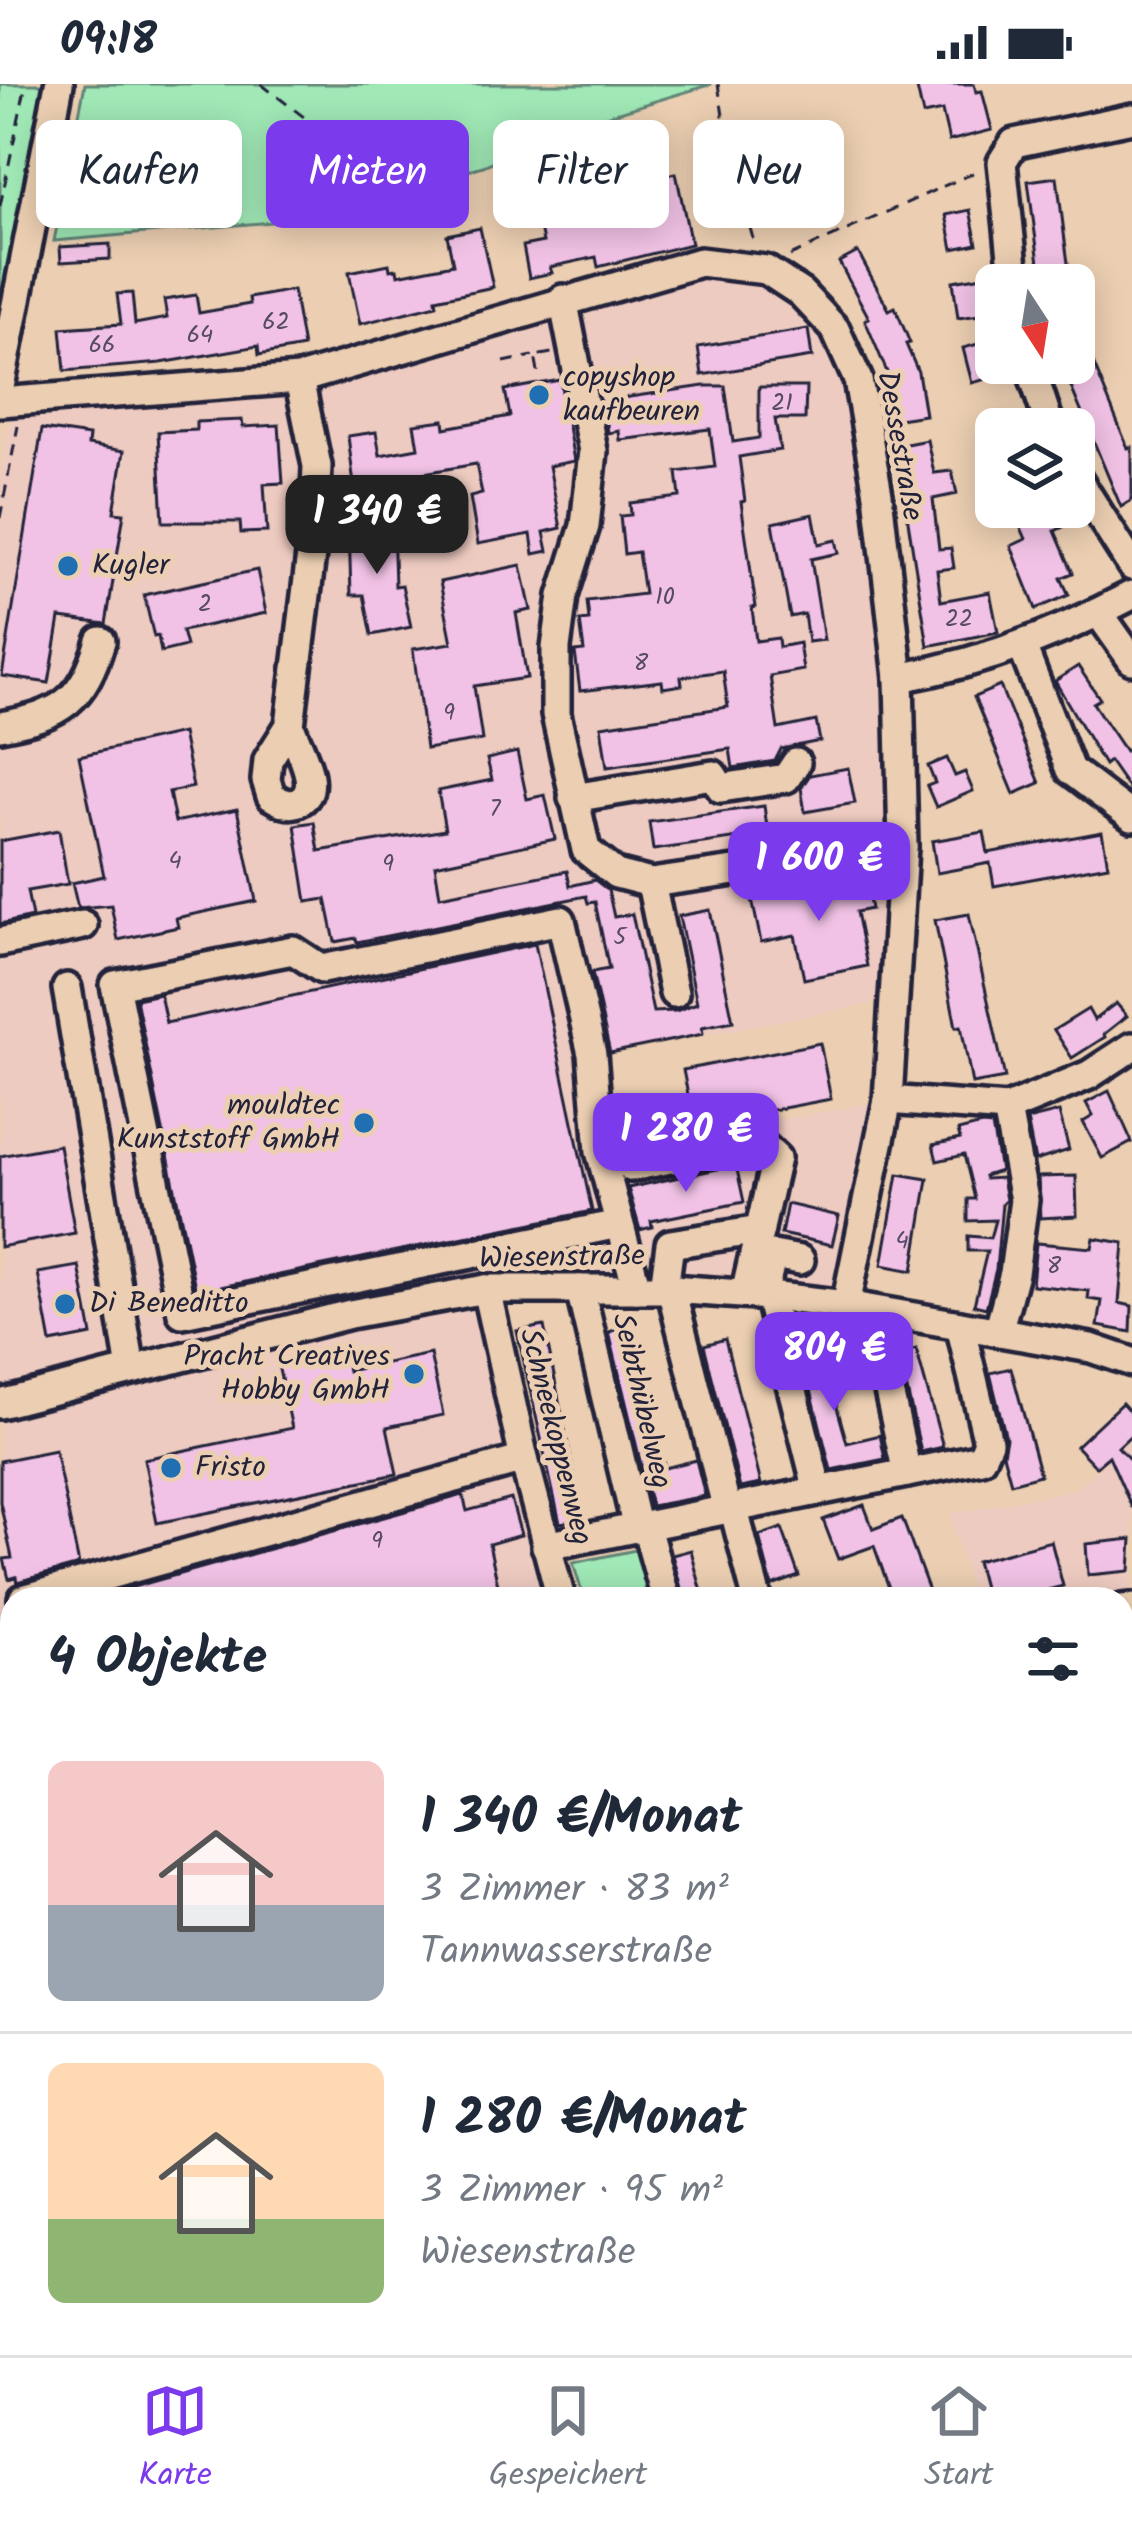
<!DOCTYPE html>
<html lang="de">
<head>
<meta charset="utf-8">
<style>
  :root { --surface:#fff; --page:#f2f2f3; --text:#1f2937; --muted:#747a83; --line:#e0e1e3; --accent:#7c3aed }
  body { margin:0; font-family:Kalam,sans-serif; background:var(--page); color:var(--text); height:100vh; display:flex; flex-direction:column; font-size:45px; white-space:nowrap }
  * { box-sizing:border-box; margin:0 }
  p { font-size:39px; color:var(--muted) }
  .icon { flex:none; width:66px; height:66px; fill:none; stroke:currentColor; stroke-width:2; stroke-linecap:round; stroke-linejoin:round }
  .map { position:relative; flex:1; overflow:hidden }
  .side { position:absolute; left:0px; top:1503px; width:1134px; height:768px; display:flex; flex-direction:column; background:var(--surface); border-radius:36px 36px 0 0; box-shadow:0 6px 30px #0003 }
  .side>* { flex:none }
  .hud { position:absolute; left:36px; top:36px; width:1062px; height:108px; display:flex; gap:24px }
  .needle { width:78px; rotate:168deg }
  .tools { position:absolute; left:975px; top:180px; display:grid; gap:24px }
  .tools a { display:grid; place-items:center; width:120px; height:120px; border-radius:18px; background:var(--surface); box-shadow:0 6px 30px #0003; font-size:60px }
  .price { position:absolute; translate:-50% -102px; padding:0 27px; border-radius:24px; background:var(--accent); color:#fff; font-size:39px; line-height:78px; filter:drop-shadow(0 3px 6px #0008) }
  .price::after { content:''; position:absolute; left:50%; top:72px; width:36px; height:27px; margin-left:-18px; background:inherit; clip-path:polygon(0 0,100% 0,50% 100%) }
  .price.current { background:#222; color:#fff }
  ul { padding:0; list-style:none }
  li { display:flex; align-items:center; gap:36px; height:300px; padding:0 48px }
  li+li { border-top:3px solid var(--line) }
  li span { display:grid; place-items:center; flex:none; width:336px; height:240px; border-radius:18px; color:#555 }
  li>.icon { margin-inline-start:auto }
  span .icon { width:144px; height:144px; fill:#fffc; stroke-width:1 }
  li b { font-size:51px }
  h2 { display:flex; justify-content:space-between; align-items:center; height:144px; padding:0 48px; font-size:51px }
  .tag { padding:0 42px; border-radius:18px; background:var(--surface); box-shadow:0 6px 30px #0003; font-size:42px; line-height:108px }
  .tag.current { background:var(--accent); color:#fff }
  .status { display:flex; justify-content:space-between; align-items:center; height:84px; padding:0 60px; background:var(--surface); direction:ltr }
  .status svg { height:33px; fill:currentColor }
  .dock { display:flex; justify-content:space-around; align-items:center; height:168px; border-top:3px solid var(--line); background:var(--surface); font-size:33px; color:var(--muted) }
  .dock a { display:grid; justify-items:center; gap:6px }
  .dock .current { color:var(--accent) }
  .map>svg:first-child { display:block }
  .built { fill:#eecbc1 }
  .green { fill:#a0e8b6; stroke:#618578; stroke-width:3 }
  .building { fill:#f1c2e5; stroke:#22223b; stroke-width:3 }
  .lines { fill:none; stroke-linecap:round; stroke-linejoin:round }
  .minor-casing { stroke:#22223b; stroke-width:36 }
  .path { stroke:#22223b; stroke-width:3; stroke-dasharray:12 9; stroke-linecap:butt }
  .minor { stroke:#eccfb2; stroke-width:27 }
  .poi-dot { fill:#1f6fb2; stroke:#eccfb2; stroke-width:4.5 }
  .labels { text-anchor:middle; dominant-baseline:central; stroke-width:10; stroke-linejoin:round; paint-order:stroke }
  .number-label { font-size:24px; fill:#564a66 }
  .poi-label { font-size:30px; fill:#22223b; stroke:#eccfb2; text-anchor:start }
  .street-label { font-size:30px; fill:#22223b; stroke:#eccfb2 }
</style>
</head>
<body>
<div class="status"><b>09:18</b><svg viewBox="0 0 49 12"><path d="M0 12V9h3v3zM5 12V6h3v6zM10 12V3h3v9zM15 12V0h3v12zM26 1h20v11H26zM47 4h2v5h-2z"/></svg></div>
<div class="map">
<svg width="1132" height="2271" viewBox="0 0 1132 2271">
  <rect width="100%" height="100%" fill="#eccfb2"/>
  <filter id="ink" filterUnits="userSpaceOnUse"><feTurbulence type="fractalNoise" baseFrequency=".00833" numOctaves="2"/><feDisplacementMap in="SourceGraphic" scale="24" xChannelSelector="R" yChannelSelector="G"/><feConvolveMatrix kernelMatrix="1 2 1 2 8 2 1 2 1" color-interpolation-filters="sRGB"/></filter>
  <g filter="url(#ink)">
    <g class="built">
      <path d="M701 183 764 191 831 250 853 299 893 595 891 916 607 969 619 1066 881 1017 840 1213 475 1200 556 1515H12V2117L0 2124V391L12 325 266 306Z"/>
      <path d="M1132 1353V1517L973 1515 950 1430 1076 1405Z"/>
      <path d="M12 2130V2259H375L391 2271H0V2137Z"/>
    </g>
    <g class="green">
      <path d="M0 0H53L0 251Z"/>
      <path d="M85 0H712L576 41 483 82 307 135 54 157Z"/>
      <path d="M640 1465 654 1515H584L573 1479Z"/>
    </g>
    <g class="building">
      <path d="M916 0H974L976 8 982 7 992 46 949 57 942 27 923 31Z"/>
      <path d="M755 48 757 55 780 49 781 55 798 51 804 78 810 76 820 116 778 126 770 96 752 100 740 52Z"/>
      <path d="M676 89 691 160 598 183 596 173 550 183 552 189 529 194 523 162 543 158 538 135 591 124 589 114 649 101 648 95Z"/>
      <path d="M1057 93 1065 157 1071 201H1042L1028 97Z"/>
      <path d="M970 126 977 160 953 165 946 131Z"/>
      <path d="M480 144 493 203 436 215 437 221 360 240 349 188 389 180 390 186 397 185 398 191 453 180 447 151Z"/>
      <path d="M110 160V175L61 178 60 163Z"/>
      <path d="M858 168 889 226 895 223 910 259 906 260 918 288 925 331 892 336 885 294 889 293 865 236 869 234 839 178Z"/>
      <path d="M983 192 987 230 958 234 953 197Z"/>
      <path d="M293 206 303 263 259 271 258 262 161 279 65 287 61 244 121 240 117 210 132 209 135 240 167 234 164 216 196 211 199 229 250 220 249 214Z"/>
      <path d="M1074 232 1128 364 1132 363V416L1121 423 1061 279H1074Z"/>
      <path d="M808 245 812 273 702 291 698 263Z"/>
      <path d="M989 257 998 292 972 299 963 264Z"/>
      <path d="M560 296 574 377 549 382 561 444 544 448 548 467 534 470 531 450 478 460 470 413 482 410 476 380 354 401 348 352 376 348 380 371 418 364 414 340 444 336 445 344 510 332 505 306Z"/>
      <path d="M704 302H725L733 358 759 354V303H806L805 335H775L780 366 739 373 745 417 741 418 756 523 752 524 756 557 778 554 779 563 799 559 803 586 770 592 778 645 816 637 820 657 781 665 775 677 733 684 730 665 607 683 601 642 728 623 723 587 681 593 682 601 663 604 662 597 580 607 575 568 584 567 580 537 589 536 587 517 644 510 638 468 624 470 620 432 631 431 630 419 680 413 677 388 715 383 710 345 620 356 619 347 608 349 606 332 618 330 616 315Z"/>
      <path d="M242 336 243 343 279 341 283 399 264 400 267 448 241 449 240 438H163L158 348 196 346V338Z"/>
      <path d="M42 345 89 352 88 361 124 367 114 428 124 429 106 540 60 534 49 599 2 592Z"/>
      <path d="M927 356 934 389 952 387 957 410 933 415 939 465 951 464 954 484 937 486 941 517 990 508 998 548 928 562 896 362Z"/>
      <path d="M1012 423H1055L1063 443 1055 447 1073 489 1061 494 1069 511 1036 525 1011 462 1026 455Z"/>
      <path d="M813 430 819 460 836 456 839 469 811 475 824 556 808 558 804 530 790 533 773 439Z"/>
      <path d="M393 441 395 502 402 501 411 543 372 551 364 511H351L349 442Z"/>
      <path d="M521 481 531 526 516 529 527 594 474 602 482 656 426 665 413 565 452 559 440 498Z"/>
      <path d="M257 486 266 529 182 547 186 562 161 568 158 552 154 553 144 511Z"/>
      <path d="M1078 582 1100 615 1093 619 1104 636 1125 667 1132 663V710L1109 677 1104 681 1055 597Z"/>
      <path d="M1000 602 1040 699 1014 710 974 613Z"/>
      <path d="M182 649 193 703 169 708 175 738 237 725 256 817 176 834 178 843 118 856 111 821 78 824 72 799 104 792 79 672Z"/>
      <path d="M517 668 527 715 545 711 555 755 435 781 440 812 567 787 570 802 595 796 608 806 614 833 632 830 653 928 676 927 697 919 679 832 710 826 733 937 702 943 703 950 610 969 592 888 609 885 595 818 588 819 586 812 357 858 356 854 335 858 326 815 307 818 295 741 314 738 319 767 445 746 438 707 492 696 487 675Z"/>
      <path d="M947 674 955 692 965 688 973 707 936 723 927 702 935 699 928 682Z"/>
      <path d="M848 684 855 719 805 728 801 704 810 691Z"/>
      <path d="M764 722 768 750 653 766 649 738Z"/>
      <path d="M59 746 68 800 27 807 32 833 0 840V757Z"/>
      <path d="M984 748 988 769 1102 748 1108 781 994 802 990 779 937 789 932 757Z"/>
      <path d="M864 790 871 825 856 828 867 882 804 895 795 851 761 858 752 815Z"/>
      <path d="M969 830 1005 994 972 1000 961 942 956 943 935 836Z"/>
      <path d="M535 860 592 1127 196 1208 136 915 160 910 166 939Z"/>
      <path d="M1116 919 1127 932 1104 950 1105 953 1072 974 1054 946 1088 925 1094 936Z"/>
      <path d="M820 959 831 1015 694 1041 683 986Z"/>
      <path d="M1109 1007 1132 1058 1102 1074 1083 1038 1093 1032 1086 1019Z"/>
      <path d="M1059 1028 1069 1066 1035 1077 1027 1036Z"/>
      <path d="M982 1041 992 1042 1000 1087 984 1092 985 1095 1002 1094 1006 1116 1002 1120 996 1185 986 1224 974 1221 987 1167H968V1152L990 1154 995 1136 968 1137V1115H975L964 1071 937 1077 933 1061 960 1055 958 1047Z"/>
      <path d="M59 1061 75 1149 0 1163V1072Z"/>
      <path d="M736 1081 744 1118 651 1137 652 1143 640 1146 628 1104Z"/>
      <path d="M898 1090 928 1095 913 1187 882 1181Z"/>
      <path d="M1076 1092 1077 1132 1040 1134 1038 1093Z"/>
      <path d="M787 1120 839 1132 832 1161 781 1150Z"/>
      <path d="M1094 1154 1124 1159 1119 1219 1132 1222 1131 1248 1098 1242 1102 1217 1088 1215 1089 1207 1032 1201 1036 1159 1092 1164Z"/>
      <path d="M79 1182 92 1251 51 1259 38 1189Z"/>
      <path d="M544 1242 583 1435 560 1439 517 1247Z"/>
      <path d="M627 1242 665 1384 696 1376 705 1412 651 1422 609 1248Z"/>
      <path d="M816 1248 847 1359 880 1351 885 1375 831 1386 798 1254Z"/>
      <path d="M725 1255 761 1400 740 1404 704 1261Z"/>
      <path d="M916 1265 943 1363 921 1368 899 1270Z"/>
      <path d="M344 1267 348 1287 430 1270 443 1331 387 1343 397 1390 157 1439 144 1375 292 1344 278 1281Z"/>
      <path d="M1011 1284 1040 1391 1011 1399 1003 1370 1006 1354 990 1289Z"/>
      <path d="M1122 1319 1132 1330V1350L1118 1363 1132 1378V1424L1109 1372 1096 1383 1076 1362Z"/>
      <path d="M55 1366 79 1481 17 1498 16 1493 9 1495 4 1475 12 1474 0 1418V1377Z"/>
      <path d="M463 1411 467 1427 511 1415 521 1451 489 1460 501 1515H90Z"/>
      <path d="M864 1421 873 1445 902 1434 932 1515H893L874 1462 838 1475 823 1436Z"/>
      <path d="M782 1444 799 1492 772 1502 759 1452Z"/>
      <path d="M1132 1455 1130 1487 1088 1491 1086 1460Z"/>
      <path d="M1051 1457 1063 1502 1013 1515H986L976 1477Z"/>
      <path d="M691 1466 696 1486 704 1515H684L672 1471Z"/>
    </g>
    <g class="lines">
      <g class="minor-casing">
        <g id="minor">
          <path d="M1015 201 1002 78 1014 59 1132 34"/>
          <path d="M563 215 593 367 585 442 563 512 556 564V630L586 766 616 790 651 799 903 763"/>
          <path d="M1029 279 1051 345"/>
          <path d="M0 303 59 0"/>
          <path d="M0 318 299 295 700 178 766 186 801 209 835 245 858 296 878 410 899 594 903 763 888 1016 846 1221"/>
          <path d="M1074 390 1132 482"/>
          <path d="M1099 529 1132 576"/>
          <path d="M1022 562 1070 686 1132 733"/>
          <path d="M899 594C982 579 1057 551 1132 511"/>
          <path d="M290 641C296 661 324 703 300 717 289 723 281 718 271 712L266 696 268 676 290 641 315 438 317 382 299 295"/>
          <path d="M0 642C63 631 83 616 101 557"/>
          <path d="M573 714 713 691 721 704 786 694 796 679"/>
          <path d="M651 799 674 909"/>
          <path d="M0 858 83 841"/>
          <path d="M67 904 131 1285"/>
          <path d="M888 1016 1007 1025 1089 991 1132 963"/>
          <path d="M631 1083 758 1057 776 1074 745 1210"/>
          <path d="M619 1140 182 1229 115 901 293 866 322 885 561 836 592 970 600 1067 637 1205"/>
          <path d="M765 1201 773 1171 800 1176"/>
          <path d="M486 1205 524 1375 561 1515"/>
          <path d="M580 1205 637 1445"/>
          <path d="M664 1205 670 1160 760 1146"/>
          <path d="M671 1205 727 1426"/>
          <path d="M769 1212 818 1407"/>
          <path d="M871 1226 907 1389"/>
          <path d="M998 1248 1014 1189 1024 1116 1007 1025"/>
          <path d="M0 1320 350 1230 486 1205H671L769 1212 846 1221 1091 1264 1132 1278"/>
          <path d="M734 1426 757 1515"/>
          <path d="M646 1443 666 1515"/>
          <path d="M546 1462 981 1374 988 1358 960 1241"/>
          <path d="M23 1515 524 1375"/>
          <path d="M1122 1525 1132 1524"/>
          <path d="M0 1680V1698"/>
          <path d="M0 1741 12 1738"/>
          <path d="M1122 1745 1132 1712"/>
          <path d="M0 2129 12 2122"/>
          <path d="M383 2259 398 2271"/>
          <path d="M1085 2259 1093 2271"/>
          <path d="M742 2271 744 2259"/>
        </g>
      </g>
      <g class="path">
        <path d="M261 0 352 70 437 56"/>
        <path d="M718 0 728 63 755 162"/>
        <path d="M0 122 26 0"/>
        <path d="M790 172 977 87"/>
        <path d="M504 278 533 272"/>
        <path d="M538 288 535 272 552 269"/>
        <path d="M0 434 18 342"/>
        <path d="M1122 2112 1132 2109"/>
        <path d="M936 2271 939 2259"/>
      </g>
      <use href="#minor" class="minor"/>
    </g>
  </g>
  <g class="poi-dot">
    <circle cx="539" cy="311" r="12"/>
    <circle cx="68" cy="482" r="12"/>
    <circle cx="364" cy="1039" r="12"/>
    <circle cx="65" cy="1220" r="12"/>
    <circle cx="414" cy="1290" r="12"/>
    <circle cx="171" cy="1384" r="12"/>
  </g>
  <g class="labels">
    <g class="number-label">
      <text x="276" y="238">62</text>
      <text x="200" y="251">64</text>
      <text x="102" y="261">66</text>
      <text x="782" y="319">21</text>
      <text x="665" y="513">10</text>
      <text x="205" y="520">2</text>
      <text x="959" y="535">22</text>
      <text x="641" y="579">8</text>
      <text x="449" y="629">9</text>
      <text x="495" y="725">7</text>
      <text x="175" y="777">4</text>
      <text x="388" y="780">9</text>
      <text x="620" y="853">5</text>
      <text x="902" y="1157">4</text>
      <text x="1054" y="1182">8</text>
      <text x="377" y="1457">9</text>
    </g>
    <g class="poi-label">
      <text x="563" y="294">copyshop<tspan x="563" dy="34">kaufbeuren</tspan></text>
      <text x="92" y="482">Kugler</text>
      <text x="340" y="1022" text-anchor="end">mouldtec<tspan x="340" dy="34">Kunststoff GmbH</tspan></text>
      <text x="89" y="1220">Di Beneditto</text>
      <text x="390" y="1273" text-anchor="end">Pracht Creatives<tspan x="390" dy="34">Hobby GmbH</tspan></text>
      <text x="195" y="1384">Fristo</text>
    </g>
    <g class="street-label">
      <text transform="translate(899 362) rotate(80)">Dessestraße</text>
      <text transform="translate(562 1174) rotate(-1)">Wiesenstraße</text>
      <text transform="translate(641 1317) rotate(77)">Seibthübelweg</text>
      <text transform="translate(555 1353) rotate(76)">Schneekoppenweg</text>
    </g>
  </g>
</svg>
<div class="tools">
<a><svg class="needle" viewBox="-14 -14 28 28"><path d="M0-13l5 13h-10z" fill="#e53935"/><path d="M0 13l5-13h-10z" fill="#747a83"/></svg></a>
<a><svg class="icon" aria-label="layers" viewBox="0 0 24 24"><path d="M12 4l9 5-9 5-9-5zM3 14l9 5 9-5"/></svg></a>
</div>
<b class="price current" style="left:377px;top:493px">1 340 €</b>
<b class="price" style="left:819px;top:840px">1 600 €</b>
<b class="price" style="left:686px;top:1111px">1 280 €</b>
<b class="price" style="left:834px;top:1330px">804 €</b>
<div class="hud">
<a class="tag">Kaufen</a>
<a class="tag current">Mieten</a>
<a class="tag">Filter</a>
<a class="tag">Neu</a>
</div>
<section class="side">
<h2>4 Objekte<svg class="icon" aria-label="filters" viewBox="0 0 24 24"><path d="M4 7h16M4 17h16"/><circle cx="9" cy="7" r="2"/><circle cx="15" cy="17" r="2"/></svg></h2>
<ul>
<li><span style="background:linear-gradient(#f6c9c9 60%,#9aa5b1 0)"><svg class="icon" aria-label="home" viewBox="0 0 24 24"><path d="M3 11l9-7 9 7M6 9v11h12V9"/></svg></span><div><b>1 340 €/Monat</b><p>3 Zimmer · 83 m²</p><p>Tannwasserstraße</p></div></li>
<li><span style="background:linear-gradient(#ffd9b3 65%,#8fb573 0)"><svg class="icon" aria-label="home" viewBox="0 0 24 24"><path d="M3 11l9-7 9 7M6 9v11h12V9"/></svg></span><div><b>1 280 €/Monat</b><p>3 Zimmer · 95 m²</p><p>Wiesenstraße</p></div></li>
</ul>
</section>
</div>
<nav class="dock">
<a class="current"><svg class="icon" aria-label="map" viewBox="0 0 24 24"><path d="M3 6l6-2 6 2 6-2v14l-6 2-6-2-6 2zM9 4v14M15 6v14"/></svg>Karte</a>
<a><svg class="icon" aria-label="saved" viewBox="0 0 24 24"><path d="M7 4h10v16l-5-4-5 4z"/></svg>Gespeichert</a>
<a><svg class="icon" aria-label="home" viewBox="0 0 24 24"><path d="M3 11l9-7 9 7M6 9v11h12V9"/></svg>Start</a>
</nav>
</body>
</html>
